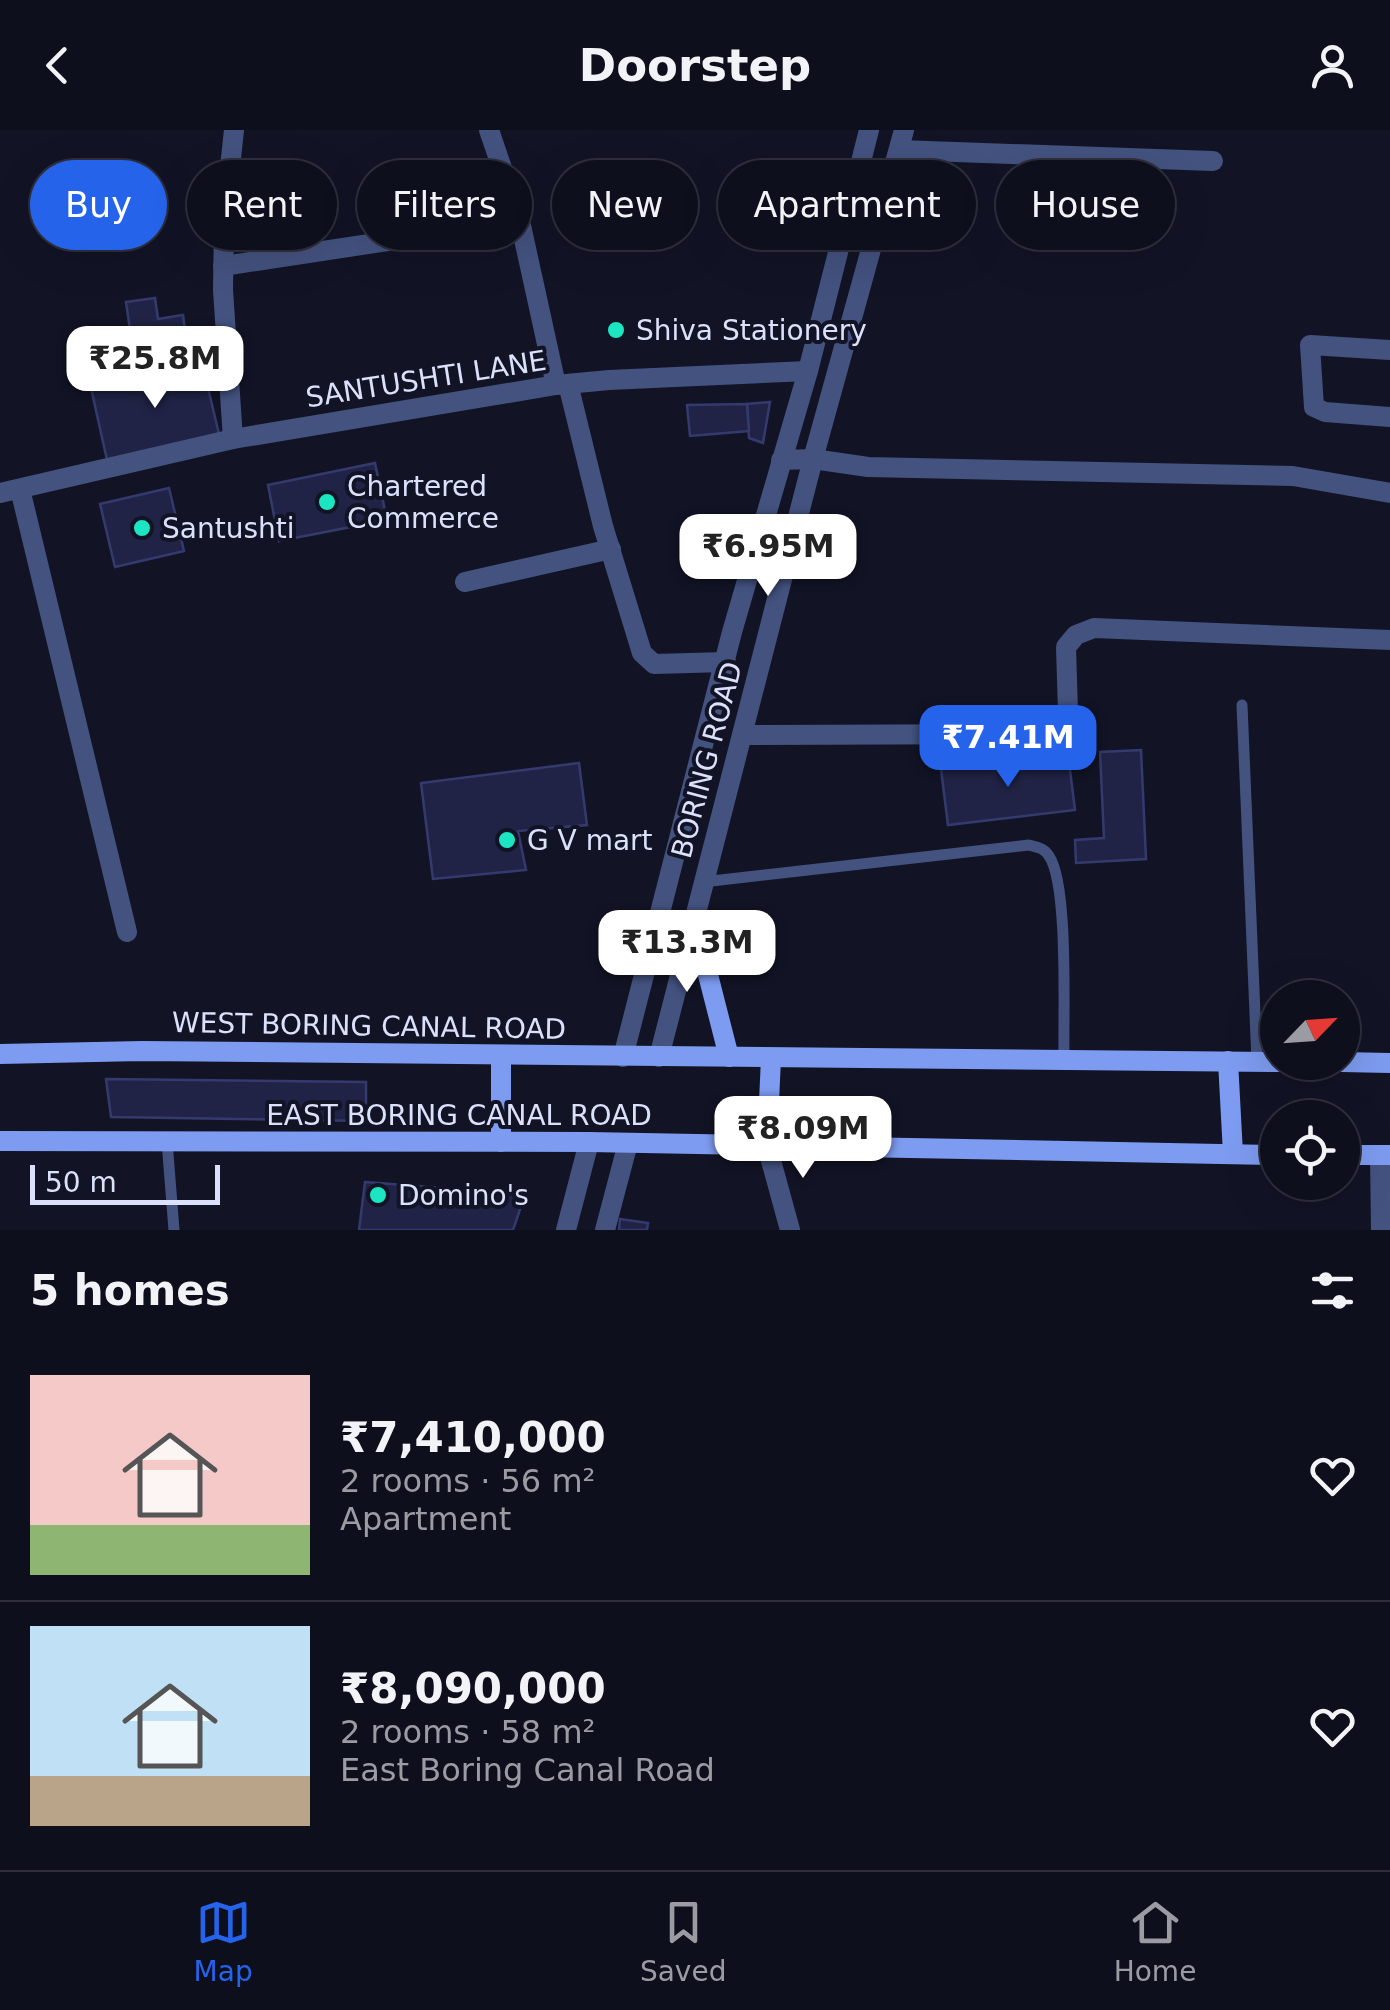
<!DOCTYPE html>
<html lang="en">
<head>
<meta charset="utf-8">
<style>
  :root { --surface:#0e0f1c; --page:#1c1d29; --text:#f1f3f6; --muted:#9b9ca3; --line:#2e2f3b; --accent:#2563eb }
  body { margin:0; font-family:"DejaVu Sans",sans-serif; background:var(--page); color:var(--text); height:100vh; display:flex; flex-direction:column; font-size:38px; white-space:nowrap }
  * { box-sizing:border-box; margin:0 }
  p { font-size:32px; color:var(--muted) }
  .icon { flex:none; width:55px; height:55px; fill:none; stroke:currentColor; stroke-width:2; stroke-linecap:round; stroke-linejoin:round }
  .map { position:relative; height:1100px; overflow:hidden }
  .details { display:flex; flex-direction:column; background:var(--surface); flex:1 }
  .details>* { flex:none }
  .hud { position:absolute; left:30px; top:30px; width:1330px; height:90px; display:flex; gap:20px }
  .needle { width:65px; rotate:65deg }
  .fabs { position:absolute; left:1260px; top:850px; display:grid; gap:20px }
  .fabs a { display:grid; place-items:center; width:100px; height:100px; border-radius:50%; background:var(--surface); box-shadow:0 10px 40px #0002,0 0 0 2px var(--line); font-size:50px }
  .scale { position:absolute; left:30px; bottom:25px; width:190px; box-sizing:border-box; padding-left:10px; border:5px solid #dbe0fb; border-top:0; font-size:28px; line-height:35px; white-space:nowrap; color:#dbe0fb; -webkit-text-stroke:8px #121426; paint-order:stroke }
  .price { position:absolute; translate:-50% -85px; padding:0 22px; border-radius:20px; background:#fff; color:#222; font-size:32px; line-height:65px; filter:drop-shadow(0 2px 5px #0008) }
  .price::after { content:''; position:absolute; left:50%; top:60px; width:30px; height:22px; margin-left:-15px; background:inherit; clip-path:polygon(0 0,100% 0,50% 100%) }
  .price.on { background:var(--accent); color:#fff }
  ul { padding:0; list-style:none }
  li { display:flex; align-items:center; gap:30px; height:250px; padding:0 30px }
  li+li { border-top:2px solid var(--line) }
  li span { display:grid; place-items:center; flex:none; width:280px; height:200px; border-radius:0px; color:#555 }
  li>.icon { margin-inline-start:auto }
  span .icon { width:120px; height:120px; fill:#fffc; stroke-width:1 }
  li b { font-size:42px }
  h2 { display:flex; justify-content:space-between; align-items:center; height:120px; padding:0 30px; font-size:42px }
  .pill { padding:0 35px; border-radius:45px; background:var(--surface); box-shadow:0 10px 40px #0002,0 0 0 2px var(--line); font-size:35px; line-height:90px }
  .pill.on { background:var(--accent); color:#fff }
  header { display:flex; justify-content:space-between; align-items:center; height:130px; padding:0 30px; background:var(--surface); font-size:45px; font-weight:600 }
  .tabs { display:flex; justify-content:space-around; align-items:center; height:140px; border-top:2px solid var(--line); background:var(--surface); font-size:28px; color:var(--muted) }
  .tabs a { display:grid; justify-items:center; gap:5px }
  .tabs .on { color:var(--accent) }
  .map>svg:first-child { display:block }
  .building { fill:#202345; stroke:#353a6e; stroke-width:2.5 }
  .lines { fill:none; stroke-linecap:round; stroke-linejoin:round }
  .service { stroke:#43527f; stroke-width:11 }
  .minor { stroke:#43527f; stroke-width:20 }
  .tertiary { stroke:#43527f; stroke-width:20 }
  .secondary { stroke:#7d9bf0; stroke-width:20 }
  .poi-dot { fill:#1ce6c1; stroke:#121426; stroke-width:4 }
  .labels { text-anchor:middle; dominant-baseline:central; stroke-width:8; stroke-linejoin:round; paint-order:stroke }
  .poi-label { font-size:28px; fill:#dbe0fb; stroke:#121426; text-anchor:start }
  .street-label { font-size:28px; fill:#dbe0fb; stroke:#121426 }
</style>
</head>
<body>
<header><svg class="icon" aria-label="back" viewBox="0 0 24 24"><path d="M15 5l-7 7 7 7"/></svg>Doorstep<svg class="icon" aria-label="person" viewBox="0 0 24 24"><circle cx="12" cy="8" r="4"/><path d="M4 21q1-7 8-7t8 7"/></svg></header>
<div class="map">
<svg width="1390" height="1100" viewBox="0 0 1390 1100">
  <rect width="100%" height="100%" fill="#121426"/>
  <g class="building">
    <path d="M155 168 158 189 183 185 189 229 116 238 112 209 131 207 126 172Z"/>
    <path d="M202 233 219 304 107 330 91 258Z"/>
    <path d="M770 272 763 313 749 308 747 274Z"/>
    <path d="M747 274 749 301 690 306 687 275Z"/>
    <path d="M375 333 387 390 279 411 268 355Z"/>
    <path d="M169 358 184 421 115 437 100 374Z"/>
    <path d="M1141 620 1146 729 1076 733 1075 710 1104 708 1100 622Z"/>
    <path d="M1068 624 1075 680 948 695 941 639Z"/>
    <path d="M579 633 587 695 518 701 526 740 433 749 421 653Z"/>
    <path d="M106 949 366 952V991L111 987Z"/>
    <path d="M365 1052 484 1061 526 1062 513 1100H359Z"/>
    <path d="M620 1089 648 1093 647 1100H619Z"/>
  </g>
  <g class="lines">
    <g class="service">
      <path d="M1242 575 1257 931"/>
      <path d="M703 752 1029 715C1037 717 1044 718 1049 726 1069 755 1063 888 1064 929"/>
      <path d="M167 1011 174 1100"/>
    </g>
    <g class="minor">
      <path d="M489 0 520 91 556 255"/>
      <path d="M900 20 1213 31"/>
      <path d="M223 136 520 91"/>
      <path d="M1390 220 1310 215 1314 277 1325 282 1390 287"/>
      <path d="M568 254 603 396 642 523 654 534 726 532"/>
      <path d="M233 309 223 160 224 94 234 0"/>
      <path d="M781 330 813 329 868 337 1293 346 1390 363"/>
      <path d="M20 359 127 802"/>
      <path d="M0 363 233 309 556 255 609 250 808 241"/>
      <path d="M465 452 611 419"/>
      <path d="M742 605 1036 604 1058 594 1068 582 1066 517 1076 505 1094 498 1390 510"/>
      <path d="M767 1016 790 1100"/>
      <path d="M1380 1025 1381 1100"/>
    </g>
    <g class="tertiary">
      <path d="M623 927 732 502 808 241 869 0"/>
      <path d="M659 927 813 329 904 0"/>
      <path d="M566 1100 589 1012"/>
      <path d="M605 1100 628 1013"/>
    </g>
    <g class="secondary">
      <path d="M694 790 729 927"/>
      <path d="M0 924 142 921 1278 932"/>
      <path d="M501 925V1012"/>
      <path d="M1228 931 1233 1024"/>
      <path d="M1342 932 1390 933"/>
      <path d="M0 1011 589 1012 1278 1025"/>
      <path d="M767 1016 771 928"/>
      <path d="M1342 1025H1390"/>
    </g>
  </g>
  <g class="poi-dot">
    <circle cx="616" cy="200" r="10"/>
    <circle cx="327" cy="372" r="10"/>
    <circle cx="142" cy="398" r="10"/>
    <circle cx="507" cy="710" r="10"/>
    <circle cx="378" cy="1065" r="10"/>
  </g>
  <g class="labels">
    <g class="poi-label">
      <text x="636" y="200">Shiva Stationery</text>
      <text x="347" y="356">Chartered<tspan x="347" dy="32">Commerce</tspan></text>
      <text x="162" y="398">Santushti</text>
      <text x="527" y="710">G V mart</text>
      <text x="398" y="1065">Domino's</text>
    </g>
    <g class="street-label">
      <text transform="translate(426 249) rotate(-9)">SANTUSHTI LANE</text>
      <text transform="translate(707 630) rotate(-75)">BORING ROAD</text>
      <text transform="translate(369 896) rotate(1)">WEST BORING CANAL ROAD</text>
      <text x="459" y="985">EAST BORING CANAL ROAD</text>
    </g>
  </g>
</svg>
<div class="fabs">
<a><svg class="needle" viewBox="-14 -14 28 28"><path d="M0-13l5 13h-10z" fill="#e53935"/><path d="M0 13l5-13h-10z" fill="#9b9ca3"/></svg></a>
<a><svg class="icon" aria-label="locate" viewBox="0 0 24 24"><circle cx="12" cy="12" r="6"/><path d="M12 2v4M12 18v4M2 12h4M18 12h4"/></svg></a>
</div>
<div class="scale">50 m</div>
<b class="price" style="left:155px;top:281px">₹25.8M</b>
<b class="price" style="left:768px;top:469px">₹6.95M</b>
<b class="price on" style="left:1008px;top:660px">₹7.41M</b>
<b class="price" style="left:687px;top:865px">₹13.3M</b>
<b class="price" style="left:803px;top:1051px">₹8.09M</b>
<div class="hud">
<a class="pill on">Buy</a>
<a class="pill">Rent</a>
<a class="pill">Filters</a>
<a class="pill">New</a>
<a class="pill">Apartment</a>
<a class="pill">House</a>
</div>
</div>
<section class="details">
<h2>5 homes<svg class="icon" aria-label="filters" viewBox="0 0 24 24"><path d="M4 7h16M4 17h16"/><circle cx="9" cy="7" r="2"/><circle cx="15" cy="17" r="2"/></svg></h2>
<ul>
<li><span style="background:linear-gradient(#f6c9c9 75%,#8fb573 0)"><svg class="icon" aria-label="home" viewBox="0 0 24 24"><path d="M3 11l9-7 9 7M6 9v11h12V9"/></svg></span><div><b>₹7,410,000</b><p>2 rooms · 56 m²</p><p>Apartment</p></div><svg class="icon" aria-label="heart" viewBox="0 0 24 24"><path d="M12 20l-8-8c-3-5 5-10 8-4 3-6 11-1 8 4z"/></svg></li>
<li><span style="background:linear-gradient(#bfe0f5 75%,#b9a48a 0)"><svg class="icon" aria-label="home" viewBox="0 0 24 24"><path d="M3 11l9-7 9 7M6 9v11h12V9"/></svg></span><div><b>₹8,090,000</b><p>2 rooms · 58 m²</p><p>East Boring Canal Road</p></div><svg class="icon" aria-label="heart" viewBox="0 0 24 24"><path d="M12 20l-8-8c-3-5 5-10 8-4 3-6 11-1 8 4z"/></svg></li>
</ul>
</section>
<nav class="tabs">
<a class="on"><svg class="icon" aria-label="map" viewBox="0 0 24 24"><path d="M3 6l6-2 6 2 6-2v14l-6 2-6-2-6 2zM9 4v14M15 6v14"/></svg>Map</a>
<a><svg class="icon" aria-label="saved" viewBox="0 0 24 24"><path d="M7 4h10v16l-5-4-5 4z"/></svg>Saved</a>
<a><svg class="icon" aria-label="home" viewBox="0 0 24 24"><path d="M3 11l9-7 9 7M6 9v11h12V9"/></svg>Home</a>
</nav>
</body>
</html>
